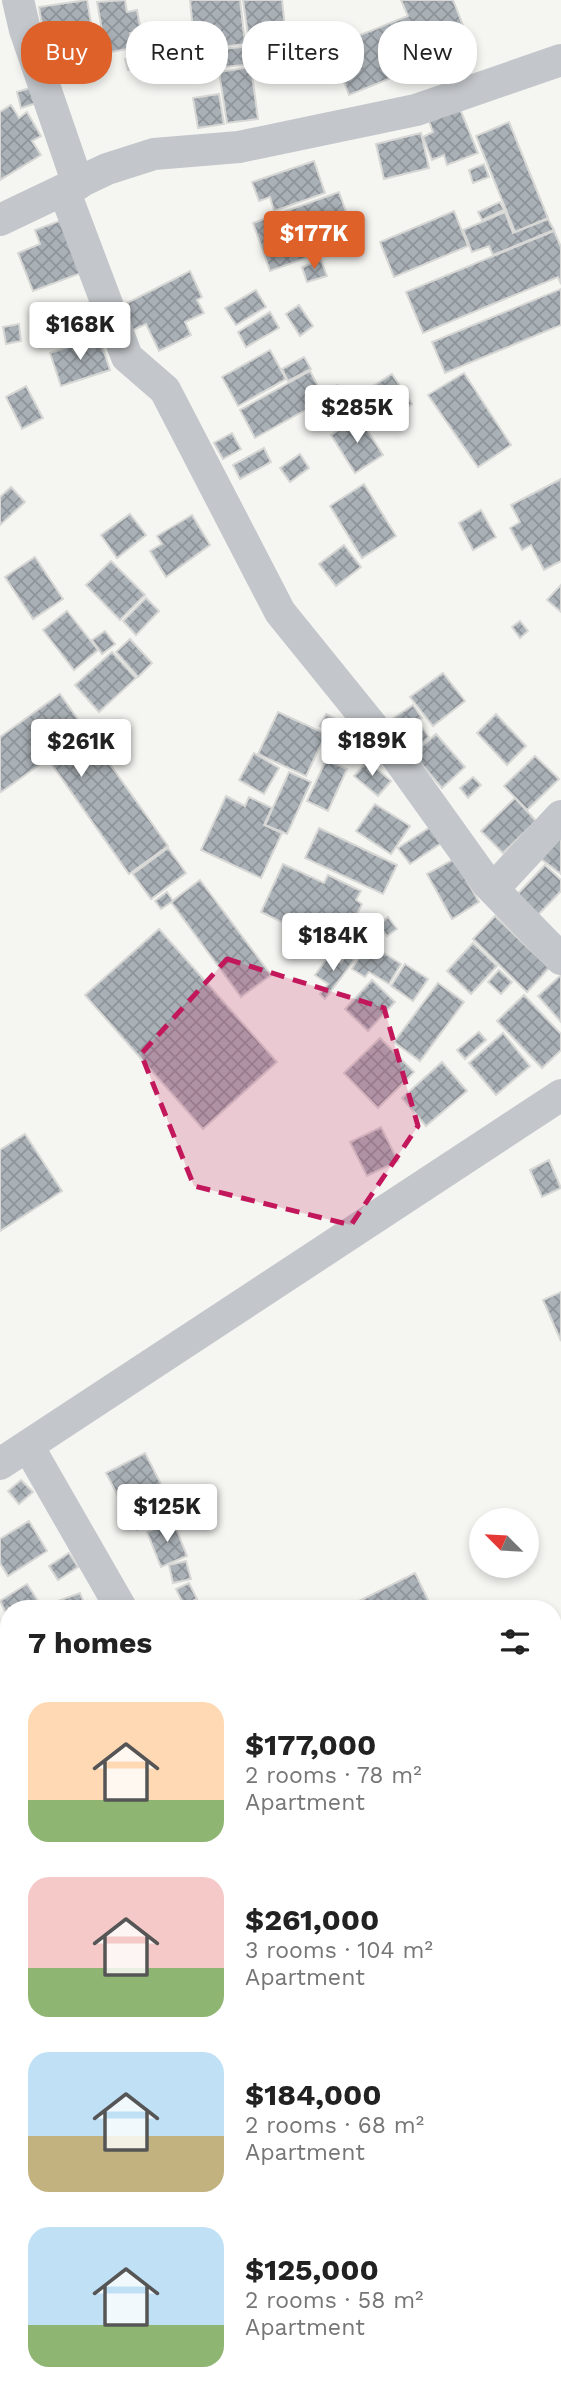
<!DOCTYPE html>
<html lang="en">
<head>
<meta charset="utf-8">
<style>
  :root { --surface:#fff; --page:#f6f6f6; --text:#222; --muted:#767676; --accent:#de612a }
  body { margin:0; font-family:"Work Sans",sans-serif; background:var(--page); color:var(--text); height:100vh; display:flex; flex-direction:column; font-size:26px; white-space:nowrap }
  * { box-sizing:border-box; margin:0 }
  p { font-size:23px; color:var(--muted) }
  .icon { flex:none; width:38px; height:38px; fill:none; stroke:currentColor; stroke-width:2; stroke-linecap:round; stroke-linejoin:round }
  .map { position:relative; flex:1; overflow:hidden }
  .panel { position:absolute; left:0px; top:1600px; width:562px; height:800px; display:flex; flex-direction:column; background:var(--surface); border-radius:28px 28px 0 0; box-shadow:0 4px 10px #0003 }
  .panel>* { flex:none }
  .guide { position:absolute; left:21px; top:21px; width:520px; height:63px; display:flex; gap:14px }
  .needle { width:46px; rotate:294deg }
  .buttons { position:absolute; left:469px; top:1508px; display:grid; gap:14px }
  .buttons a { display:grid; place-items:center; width:70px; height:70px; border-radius:50%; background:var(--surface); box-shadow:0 4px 10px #0003; font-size:35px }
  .price { position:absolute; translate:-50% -60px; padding:0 16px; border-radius:7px; background:#fff; color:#222; font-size:23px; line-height:46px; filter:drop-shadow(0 2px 4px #0008) }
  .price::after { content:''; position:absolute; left:50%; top:42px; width:21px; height:16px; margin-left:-10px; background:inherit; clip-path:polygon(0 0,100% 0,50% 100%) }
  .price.current { background:var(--accent); color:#fff }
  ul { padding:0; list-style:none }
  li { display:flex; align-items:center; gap:21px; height:175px; padding:0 28px }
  li span { display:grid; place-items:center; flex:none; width:196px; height:140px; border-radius:21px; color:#555 }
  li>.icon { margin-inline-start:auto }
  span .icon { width:84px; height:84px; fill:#fffc; stroke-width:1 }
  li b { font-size:30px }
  h2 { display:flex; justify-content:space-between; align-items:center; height:84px; padding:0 28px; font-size:30px }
  .chip { padding:0 24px; border-radius:28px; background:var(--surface); box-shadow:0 4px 10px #0003; font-size:24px; line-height:63px }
  .chip.current { background:var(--accent); color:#fff }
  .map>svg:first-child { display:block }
  .building { fill:url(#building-cross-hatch); stroke:#d7d7d5; stroke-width:2 }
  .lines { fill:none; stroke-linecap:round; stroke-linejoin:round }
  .minor { stroke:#c3c6ca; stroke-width:32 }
  .marked { fill:#c2185b; fill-opacity:0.2; stroke:#c2185b; stroke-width:5; stroke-dasharray:14 9; stroke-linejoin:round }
</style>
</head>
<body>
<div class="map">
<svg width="561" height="2398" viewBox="0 0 561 2398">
  <defs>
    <pattern id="building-cross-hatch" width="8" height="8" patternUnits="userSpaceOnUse" patternTransform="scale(1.75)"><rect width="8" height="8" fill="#aab1b6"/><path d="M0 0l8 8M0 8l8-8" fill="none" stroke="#8e9499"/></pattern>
  </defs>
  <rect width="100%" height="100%" fill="#f5f5f2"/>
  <g class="building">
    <path d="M87 0 92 29 67 34 69 47 46 51 39 7Z"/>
    <path d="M125 0 127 12 137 10 141 31 130 33 132 48 106 53 97 2Z"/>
    <path d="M190 0H240L245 44 195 50Z"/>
    <path d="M243 0H282L286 37 249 42Z"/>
    <path d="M401 0H453L471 46 349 95 330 47 408 16Z"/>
    <path d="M264 45 266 63 223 67 221 49Z"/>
    <path d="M141 56 144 66 128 70 125 59Z"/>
    <path d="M251 67 258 119 227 123 219 72Z"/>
    <path d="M36 86 40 102 21 108 17 92Z"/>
    <path d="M219 94 224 124 198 128 193 98Z"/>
    <path d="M11 105 19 118 27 112 41 136 32 141 41 155 0 180V112Z"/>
    <path d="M460 109 478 153 447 165 444 155 432 160 423 137 433 132 429 121Z"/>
    <path d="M509 122 548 218 515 232 476 136Z"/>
    <path d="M421 133 429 168 384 179 376 144Z"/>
    <path d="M314 161 325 193 274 211 270 197 259 201 252 182Z"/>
    <path d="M484 164 489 177 473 183 469 170Z"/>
    <path d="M339 192 356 240 270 271 253 223Z"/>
    <path d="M500 202 504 210 482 220 478 212Z"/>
    <path d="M454 211 468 246 394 277 380 242Z"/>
    <path d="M505 212 513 233 548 219 554 230 493 255 489 246 472 252 463 230Z"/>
    <path d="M62 220 81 273 33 291 18 253 40 244 35 230Z"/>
    <path d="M554 231 561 247V284L558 277 423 333 406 292Z"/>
    <path d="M321 260 327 276 307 282 302 267Z"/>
    <path d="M190 271 202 297 197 300 204 313 185 322 191 335 159 351 146 324 131 331 119 307Z"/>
    <path d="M561 289V325L445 373 432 342Z"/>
    <path d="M256 290 266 307 236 325 225 308Z"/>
    <path d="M299 305 313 326 300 336 286 314Z"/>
    <path d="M270 312 279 328 246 347 238 332Z"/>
    <path d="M19 324 21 341 6 344 3 327Z"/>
    <path d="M99 337 110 370 61 386 50 353Z"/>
    <path d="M270 350 286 379 238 406 222 377Z"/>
    <path d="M304 357 311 369 288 381 282 369Z"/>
    <path d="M310 371 325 399 255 438 240 410Z"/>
    <path d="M464 373 511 445 478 467 428 395Z"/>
    <path d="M392 374 412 404 378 427 358 396Z"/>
    <path d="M337 385 343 398 332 403 326 390Z"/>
    <path d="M26 386 43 418 22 429 6 397Z"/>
    <path d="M359 417 383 455 355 473 331 435Z"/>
    <path d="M232 433 241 449 223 459 214 443Z"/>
    <path d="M264 448 271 462 240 479 233 465Z"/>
    <path d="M300 454 309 468 290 482 280 468Z"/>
    <path d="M561 479V561L544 570 531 545 522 550 510 528 520 522 511 505Z"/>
    <path d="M364 484 396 536 362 558 330 506Z"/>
    <path d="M11 487 25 502 0 525V497Z"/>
    <path d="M481 510 496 537 473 550 459 523Z"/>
    <path d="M130 514 146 535 117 558 101 535Z"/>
    <path d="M192 515 210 545 166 577 150 551 162 544 157 536Z"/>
    <path d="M344 545 361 567 336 586 319 564Z"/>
    <path d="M35 557 63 599 33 619 5 577Z"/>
    <path d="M111 561 145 595 120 620 86 585Z"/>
    <path d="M561 585V612L547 600Z"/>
    <path d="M146 598 159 611 136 635 123 621Z"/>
    <path d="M67 611 98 650 74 670 43 630Z"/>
    <path d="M520 621 528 631 520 638 512 627Z"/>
    <path d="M105 631 115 644 102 654 92 640Z"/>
    <path d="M130 639 152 663 138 677 116 652Z"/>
    <path d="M112 652 136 678 99 712 75 685Z"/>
    <path d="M443 673 465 701 433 726 410 697Z"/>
    <path d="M60 694 168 846 129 874 48 759 1 792 0 790V737Z"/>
    <path d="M413 705 422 718 402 732 392 719Z"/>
    <path d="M278 712 326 734 306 776 258 754Z"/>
    <path d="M326 714 334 718 328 731 320 726Z"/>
    <path d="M496 714 526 746 507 765 477 733Z"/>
    <path d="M418 723 429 737 413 751 401 738Z"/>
    <path d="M436 734 465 767 442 788 413 754Z"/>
    <path d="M254 753 279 768 264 794 239 780Z"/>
    <path d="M535 756 559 779 527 810 504 786Z"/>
    <path d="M326 760 347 769 328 811 307 801Z"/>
    <path d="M367 761 391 781 378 796 354 776Z"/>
    <path d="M289 772 311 782 287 834 265 825Z"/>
    <path d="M473 777 481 785 468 798 460 788Z"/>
    <path d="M226 796 245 806 249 797 272 808 264 825 282 833 261 878 201 850Z"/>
    <path d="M515 798 536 821 503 853 481 831Z"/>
    <path d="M375 804 410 826 391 854 356 831Z"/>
    <path d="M435 824 446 840 410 864 398 848Z"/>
    <path d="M319 828 397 865 383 894 305 858Z"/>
    <path d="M561 834V874L541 859Z"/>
    <path d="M168 848 186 873 151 899 133 874Z"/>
    <path d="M454 859 479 902 452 919 427 874Z"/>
    <path d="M283 864 324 883 328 875 361 891 356 900 362 904 344 941 337 938 333 947 261 912Z"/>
    <path d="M545 865 561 880V891L535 918 514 898Z"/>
    <path d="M200 880 271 975 241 997 171 902Z"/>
    <path d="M167 892 173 901 161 909 155 901Z"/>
    <path d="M495 916 549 968 527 992 473 939Z"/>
    <path d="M388 917 397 929 387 936 379 925Z"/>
    <path d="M159 929 277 1062 203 1129 85 995Z"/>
    <path d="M370 940 381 946 379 950 401 964 389 984 369 972 365 977 352 969Z"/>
    <path d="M473 943 497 966 471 994 447 971Z"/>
    <path d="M330 955 341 963 346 955 354 960 325 999 320 994 328 984 315 975Z"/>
    <path d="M405 964 428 979 413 1001 391 986Z"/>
    <path d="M499 970 512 982 501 994 488 982Z"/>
    <path d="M561 975V1022L538 996Z"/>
    <path d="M372 980 395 1002 368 1031 345 1009Z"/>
    <path d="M438 983 464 1002 420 1061 394 1042Z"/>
    <path d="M524 995 561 1034V1050L542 1068 497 1021Z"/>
    <path d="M479 1032 486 1040 465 1059 457 1050Z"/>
    <path d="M503 1033 530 1066 496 1095 469 1063Z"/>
    <path d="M380 1038 414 1072 378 1108 344 1073Z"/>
    <path d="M442 1062 467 1091 426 1126 402 1098Z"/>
    <path d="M381 1127 398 1161 367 1176 350 1142Z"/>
    <path d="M25 1134 62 1191 0 1231V1150Z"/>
    <path d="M549 1160 561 1188 542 1197 530 1170Z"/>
    <path d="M561 1292V1341L543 1300Z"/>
    <path d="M145 1453 162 1486 123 1506 106 1473Z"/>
    <path d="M21 1480 33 1492 19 1504 8 1491Z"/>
    <path d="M165 1492 174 1512 137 1530 127 1510Z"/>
    <path d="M29 1521 47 1551 8 1576 0 1563V1539Z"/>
    <path d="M173 1521 187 1556 161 1567 147 1532Z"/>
    <path d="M69 1553 78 1567 58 1580 49 1566Z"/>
    <path d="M186 1561 191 1579 173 1583 169 1565Z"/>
    <path d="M415 1573 432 1608H355L353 1604Z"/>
    <path d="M189 1583 197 1599 184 1605 176 1589Z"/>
    <path d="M27 1584 38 1601 27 1608H9V1619L0 1601Z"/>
    <path d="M80 1593 86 1608H38Z"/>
    <path d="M5 1638 9 1655 0 1658V1640Z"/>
    <path d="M9 1677V1724L0 1725V1678Z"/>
    <path d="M9 1735V1791L0 1795V1739Z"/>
    <path d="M9 1837V1877L0 1881V1842Z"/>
    <path d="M561 1895V1949L553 1953V1900Z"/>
    <path d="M9 1957V2016L0 2021V1962Z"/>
    <path d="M553 2033 561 2047V2079L553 2084Z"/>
    <path d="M561 2122V2173L553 2177V2127Z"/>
    <path d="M0 2267 9 2271V2294L0 2314Z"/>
    <path d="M553 2281 561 2292V2348L553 2338Z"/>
    <path d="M21 2390H69L65 2398H35Z"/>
    <path d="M164 2390H210L212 2398H167Z"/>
  </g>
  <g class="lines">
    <g class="minor">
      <path d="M18 0 25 30 78 184"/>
      <path d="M64 190 127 357 165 390 280 612 394 753 487 883 561 959"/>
      <path d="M0 220 107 169 154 154 239 147 416 110 561 60"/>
      <path d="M494 888 561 816"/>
      <path d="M28 1446 121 1608"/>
      <path d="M0 1464 561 1095"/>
      <path d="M553 1792 561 1809"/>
      <path d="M0 2157 9 2135"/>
    </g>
  </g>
  <path class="marked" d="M227 959 384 1008 418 1126 351 1225 194 1186 141 1054Z"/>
</svg>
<div class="buttons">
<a><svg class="needle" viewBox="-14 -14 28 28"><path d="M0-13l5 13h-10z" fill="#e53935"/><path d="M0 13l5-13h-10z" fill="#767676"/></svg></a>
</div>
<b class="price current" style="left:314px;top:271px">$177K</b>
<b class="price" style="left:80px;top:362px">$168K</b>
<b class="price" style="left:357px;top:445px">$285K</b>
<b class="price" style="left:372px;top:778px">$189K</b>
<b class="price" style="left:81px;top:779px">$261K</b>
<b class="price" style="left:333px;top:973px">$184K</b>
<b class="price" style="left:167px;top:1544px">$125K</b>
<div class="guide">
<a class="chip current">Buy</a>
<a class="chip">Rent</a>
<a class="chip">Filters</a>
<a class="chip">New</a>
</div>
<section class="panel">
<h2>7 homes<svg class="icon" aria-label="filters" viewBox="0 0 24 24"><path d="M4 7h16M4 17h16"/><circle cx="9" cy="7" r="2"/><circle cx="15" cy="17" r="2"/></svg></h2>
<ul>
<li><span style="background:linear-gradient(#ffd9b3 70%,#8fb573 0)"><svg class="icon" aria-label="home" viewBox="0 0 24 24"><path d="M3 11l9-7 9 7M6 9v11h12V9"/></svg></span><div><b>$177,000</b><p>2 rooms · 78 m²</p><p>Apartment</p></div></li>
<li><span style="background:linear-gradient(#f6c9c9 65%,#8fb573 0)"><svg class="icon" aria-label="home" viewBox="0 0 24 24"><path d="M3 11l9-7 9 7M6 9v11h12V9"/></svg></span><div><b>$261,000</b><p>3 rooms · 104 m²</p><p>Apartment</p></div></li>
<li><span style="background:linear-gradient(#bfe0f5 60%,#c2b280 0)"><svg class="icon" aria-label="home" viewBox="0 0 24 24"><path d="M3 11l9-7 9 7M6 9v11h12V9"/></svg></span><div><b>$184,000</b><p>2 rooms · 68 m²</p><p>Apartment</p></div></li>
<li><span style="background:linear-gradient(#bfe0f5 70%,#8fb573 0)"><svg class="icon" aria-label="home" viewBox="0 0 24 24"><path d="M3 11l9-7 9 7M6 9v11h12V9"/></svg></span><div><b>$125,000</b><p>2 rooms · 58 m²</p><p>Apartment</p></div></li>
</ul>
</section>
</div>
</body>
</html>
